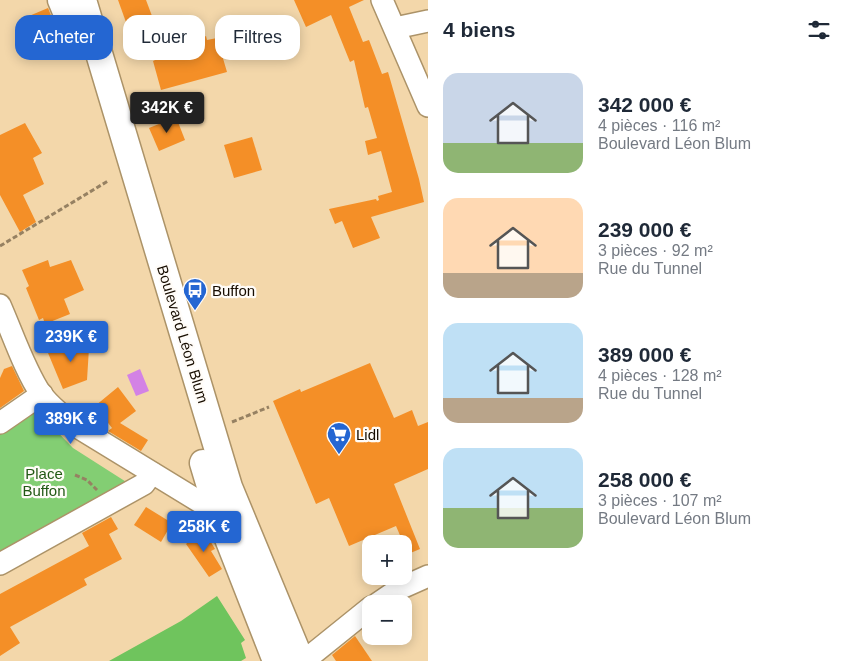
<!DOCTYPE html>
<html lang="fr">
<head>
<meta charset="utf-8">
<style>
  :root { --surface:#fff; --page:#f6f6f7; --text:#1f2937; --muted:#747a83; --accent:#2466d2 }
  body { margin:0; font-family:Arial,sans-serif; background:var(--page); color:var(--text); height:100vh; display:flex; flex-direction:column; font-size:19px; white-space:nowrap }
  * { box-sizing:border-box; margin:0 }
  p { font-size:16px; color:var(--muted) }
  .icon { flex:none; width:28px; height:28px; fill:none; stroke:currentColor; stroke-width:2; stroke-linecap:round; stroke-linejoin:round }
  .map { position:relative; flex:1; overflow:hidden }
  .sheet { display:flex; flex-direction:column; background:var(--surface); width:420px }
  .sheet>* { flex:none }
  .top-card { position:absolute; left:15px; top:15px; width:338px; height:45px; display:flex; gap:10px }
  .buttons { position:absolute; left:362px; top:535px; display:grid; gap:10px }
  .buttons a { display:grid; place-items:center; width:50px; height:50px; border-radius:10px; background:var(--surface); box-shadow:0 2px 12px #0003; font-size:25px }
  .price { position:absolute; translate:-50% -42px; padding:0 11px; border-radius:5px; background:var(--accent); color:#fff; font-size:16px; line-height:32px; filter:drop-shadow(0 1px 2px #0008) }
  .price::after { content:''; position:absolute; left:50%; top:30px; width:15px; height:11px; margin-left:-8px; background:inherit; clip-path:polygon(0 0,100% 0,50% 100%) }
  .price.current { background:#222; color:#fff }
  ul { padding:0; list-style:none }
  li { display:flex; align-items:center; gap:15px; height:125px; padding:0 15px }
  li span { display:grid; place-items:center; flex:none; width:140px; height:100px; border-radius:15px; color:#555 }
  li>.icon { margin-inline-start:auto }
  span .icon { width:60px; height:60px; fill:#fffc; stroke-width:1 }
  li b { font-size:21px }
  h2 { display:flex; justify-content:space-between; align-items:center; height:60px; padding:0 15px; font-size:21px }
  .chip { padding:0 18px; border-radius:15px; background:var(--surface); box-shadow:0 2px 12px #0003; font-size:18px; line-height:45px }
  .chip.current { background:var(--accent); color:#fff }
  main { display:flex; flex:1; min-height:0 }
  .map>svg:first-child { display:block }
  .green { fill:#83ce73 }
  .forest { fill:#6fc45d }
  .water { fill:#d382e5 }
  .building { fill:#f48f27 }
  .lines { fill:none; stroke-linecap:round; stroke-linejoin:round }
  .minor-casing { stroke:#ac9368; stroke-width:24 }
  .major-casing { stroke:#ac9368; stroke-width:29 }
  .path { stroke:#968162; stroke-width:3; stroke-dasharray:5 2.5; stroke-linecap:butt }
  .minor { stroke:#fff; stroke-width:21 }
  .major { stroke:#fff; stroke-width:26 }
  .labels { text-anchor:middle; dominant-baseline:central; stroke-width:4.5; stroke-linejoin:round; paint-order:stroke }
  .poi-label { font-size:15px; fill:#170d01; stroke:#fffcf8; text-anchor:start }
  .street-label { font-size:15px; fill:#170d01; stroke:#fffcf8 }
  .park-label { font-size:15px; fill:#225915; stroke:#fffcf8 }
</style>
</head>
<body>
<main>
<div class="map">
<svg width="428" height="661" viewBox="0 0 428 661">
  <rect width="100%" height="100%" fill="#f3d7aa"/>
  <path class="green" d="M36 410 73 448 131 485 0 554V433Z"/>
  <path class="forest" d="M217 596 245 640 241 643 246 658 241 661H109L181 621Z"/>
  <path class="water" d="M140 369 149 391 136 396 127 375Z"/>
  <g class="building">
    <path d="M118 0H146L152 16 127 25Z"/>
    <path d="M294 0H364L349 7 363 42 369 40 382 74 388 72 419 179 424 202 371 217 380 238 353 248 342 221 335 224 329 209 376 199 377 201 379 200 378 196 392 192 381 151 368 155 365 141 377 138 368 107 365 108 354 60 350 62 331 15 306 27Z"/>
    <path d="M48 8 57 30 39 38 29 16Z"/>
    <path d="M206 36 207 40 217 38 227 72 161 90 153 61Z"/>
    <path d="M176 117 185 140 159 151 149 128Z"/>
    <path d="M25 123 42 153 33 158 44 184 23 195 36 222 20 232 0 195V135Z"/>
    <path d="M252 137 262 170 234 178 224 145Z"/>
    <path d="M48 260 50 267 71 260 84 290 64 299 70 314 45 324 43 318 39 320 26 288 29 286 22 270Z"/>
    <path d="M84 338 89 348 87 380 63 389 48 353Z"/>
    <path d="M370 363 394 418 412 410 418 426 428 422V469L394 484 420 549 408 554 396 526 349 546 329 498 316 504 273 401 300 389 301 392Z"/>
    <path d="M12 366 24 391 0 408V378L4 369Z"/>
    <path d="M118 387 136 411 120 423 148 440 141 451 108 431 112 428 95 406Z"/>
    <path d="M146 507 172 523 161 542 134 525Z"/>
    <path d="M111 517 118 529 109 534 122 559 84 579 87 585 10 627 20 643 0 656V594L89 546 82 533Z"/>
    <path d="M203 529 215 549 211 551 222 569 209 577 186 544Z"/>
    <path d="M355 636 372 661H336L332 655Z"/>
  </g>
  <g class="lines">
    <g class="minor-casing">
      <g id="minor">
        <path d="M382 0 428 106"/>
        <path d="M395 28 428 21"/>
        <path d="M0 305C12 332 25 371 41 394 51 407 65 418 79 428L218 513"/>
        <path d="M0 423 42 394"/>
        <path d="M0 564 144 484 152 473"/>
        <path d="M377 604 399 589 428 576"/>
        <path d="M304 661 371 607"/>
      </g>
    </g>
    <g class="major-casing">
      <g id="major">
        <path d="M61 0 71 24"/>
        <path d="M83 0 229 487 301 661"/>
        <path d="M203 463 218 513 276 661"/>
      </g>
    </g>
    <g class="path">
      <path d="M0 246 108 181"/>
      <path d="M232 422 269 407"/>
      <path d="M75 475 87 480 97 490"/>
    </g>
    <use href="#minor" class="minor"/>
    <use href="#major" class="major"/>
  </g>
  <defs>
    <g id="bus-pin" transform="scale(1.25)"><path d="M0 17L-7.5 6A9.5 9.5 0 1 1 7.5 6Z" fill="#2466d2" stroke="#fffcf8"/><path d="M-5-6H5V4H4V6H2V4H-2V6H-4V4H-5ZM-3.5-4V0h7V-4ZM-3.5 1.2v1.5H-2V1.2ZM2 1.2v1.5H3.5V1.2Z" fill="#fff"/></g>
    <g id="supermarket-pin" transform="scale(1.25)"><path d="M0 17L-7.5 6A9.5 9.5 0 1 1 7.5 6Z" fill="#2466d2" stroke="#fffcf8"/><path d="M-6-5.5h2.5l.6 2H6L4.5 2H-2.5L-4.4-4H-6ZM-1.5 3.2a1.3 1.3 0 1 0 .1 0ZM3 3.2a1.3 1.3 0 1 0 .1 0Z" fill="#fff"/></g>
  </defs>
  <g fill-rule="evenodd">
    <use href="#bus-pin" x="195" y="290"/>
    <use href="#supermarket-pin" x="339" y="434"/>
  </g>
  <g class="labels">
    <g class="poi-label">
      <text x="212" y="290">Buffon</text>
      <text x="356" y="434">Lidl</text>
    </g>
    <g class="street-label">
      <text transform="translate(183 334) rotate(73)">Boulevard Léon Blum</text>
    </g>
    <g class="park-label">
      <text x="44" y="473">Place<tspan x="44" dy="17">Buffon</tspan></text>
    </g>
  </g>
</svg>
<div class="buttons">
<a>+</a>
<a>−</a>
</div>
<b class="price current" style="left:167px;top:134px">342K €</b>
<b class="price" style="left:71px;top:363px">239K €</b>
<b class="price" style="left:71px;top:445px">389K €</b>
<b class="price" style="left:204px;top:553px">258K €</b>
<div class="top-card">
<a class="chip current">Acheter</a>
<a class="chip">Louer</a>
<a class="chip">Filtres</a>
</div>
</div>
<section class="sheet">
<h2>4 biens<svg class="icon" aria-label="filters" viewBox="0 0 24 24"><path d="M4 7h16M4 17h16"/><circle cx="9" cy="7" r="2"/><circle cx="15" cy="17" r="2"/></svg></h2>
<ul>
<li><span style="background:linear-gradient(#c9d6e8 70%,#8fb573 0)"><svg class="icon" aria-label="home" viewBox="0 0 24 24"><path d="M3 11l9-7 9 7M6 9v11h12V9"/></svg></span><div><b>342 000 €</b><p>4 pièces · 116 m²</p><p>Boulevard Léon Blum</p></div></li>
<li><span style="background:linear-gradient(#ffd9b3 75%,#b9a48a 0)"><svg class="icon" aria-label="home" viewBox="0 0 24 24"><path d="M3 11l9-7 9 7M6 9v11h12V9"/></svg></span><div><b>239 000 €</b><p>3 pièces · 92 m²</p><p>Rue du Tunnel</p></div></li>
<li><span style="background:linear-gradient(#bfe0f5 75%,#b9a48a 0)"><svg class="icon" aria-label="home" viewBox="0 0 24 24"><path d="M3 11l9-7 9 7M6 9v11h12V9"/></svg></span><div><b>389 000 €</b><p>4 pièces · 128 m²</p><p>Rue du Tunnel</p></div></li>
<li><span style="background:linear-gradient(#bfe0f5 60%,#8fb573 0)"><svg class="icon" aria-label="home" viewBox="0 0 24 24"><path d="M3 11l9-7 9 7M6 9v11h12V9"/></svg></span><div><b>258 000 €</b><p>3 pièces · 107 m²</p><p>Boulevard Léon Blum</p></div></li>
</ul>
</section>
</main>
</body>
</html>
